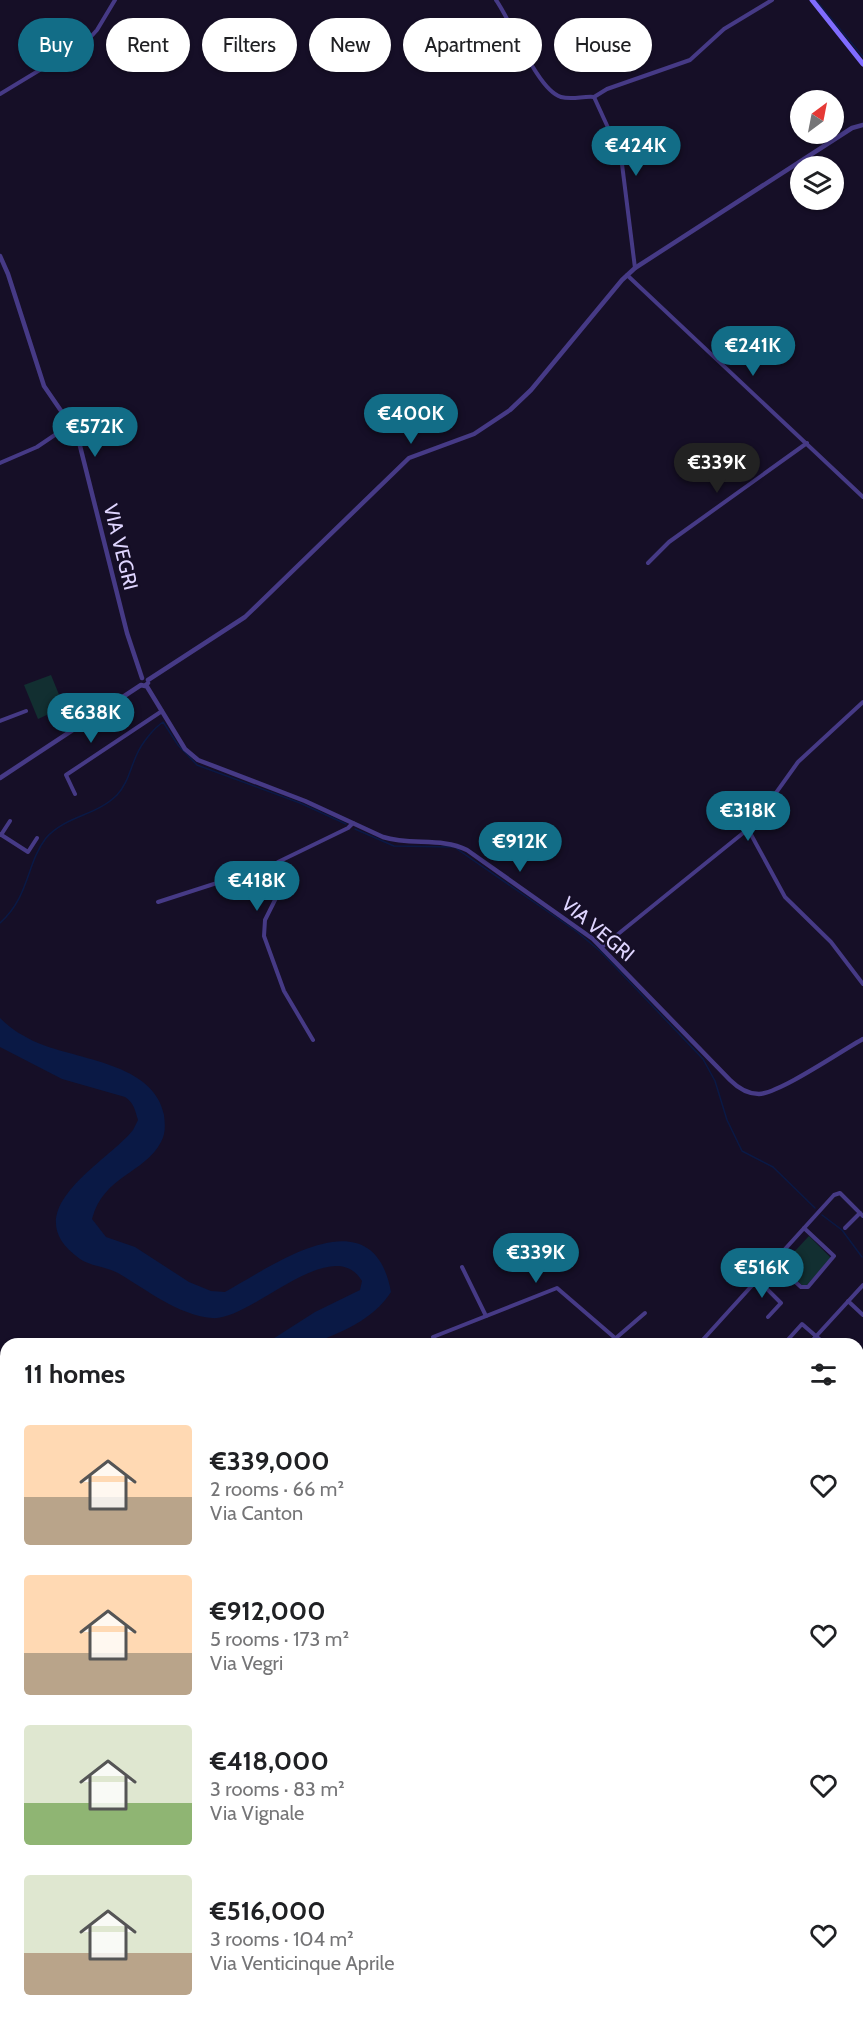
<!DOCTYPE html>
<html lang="en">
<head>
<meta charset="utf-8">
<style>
  :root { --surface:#fff; --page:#f6f6f6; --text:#202124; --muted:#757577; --accent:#126d87 }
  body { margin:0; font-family:Cabin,sans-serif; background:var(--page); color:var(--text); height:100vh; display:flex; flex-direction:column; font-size:22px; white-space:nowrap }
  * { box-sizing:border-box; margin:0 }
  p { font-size:20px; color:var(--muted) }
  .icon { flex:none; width:33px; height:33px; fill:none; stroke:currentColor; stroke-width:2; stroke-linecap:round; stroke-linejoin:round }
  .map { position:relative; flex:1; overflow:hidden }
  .sheet { position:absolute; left:0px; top:1338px; width:864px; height:686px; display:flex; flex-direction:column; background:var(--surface); border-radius:18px 18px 0 0; box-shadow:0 2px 4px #0004 }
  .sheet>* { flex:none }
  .banner { position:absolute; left:18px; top:18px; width:828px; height:54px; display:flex; gap:12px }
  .needle { width:39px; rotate:32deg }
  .fabs { position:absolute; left:790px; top:90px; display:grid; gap:12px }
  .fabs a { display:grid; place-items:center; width:54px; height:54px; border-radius:50%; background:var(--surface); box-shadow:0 2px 4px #0004; font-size:30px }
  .price { position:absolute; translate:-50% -51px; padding:0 14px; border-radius:21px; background:var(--accent); color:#fff; font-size:20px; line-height:39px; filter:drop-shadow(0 2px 3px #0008) }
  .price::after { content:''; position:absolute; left:50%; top:36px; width:18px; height:14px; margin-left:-9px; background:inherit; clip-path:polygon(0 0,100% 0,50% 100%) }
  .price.active { background:#222; color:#fff }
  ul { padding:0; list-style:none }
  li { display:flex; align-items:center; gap:18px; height:150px; padding:0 24px }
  li span { display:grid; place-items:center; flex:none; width:168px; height:120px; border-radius:6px; color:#555 }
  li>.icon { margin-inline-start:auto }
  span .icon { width:72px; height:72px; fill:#fffc; stroke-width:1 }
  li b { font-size:26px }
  h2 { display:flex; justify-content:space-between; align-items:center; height:72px; padding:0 24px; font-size:26px }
  .chip { padding:0 21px; border-radius:27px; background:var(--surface); box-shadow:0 2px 4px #0004; font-size:21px; line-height:54px }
  .chip.active { background:var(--accent); color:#fff }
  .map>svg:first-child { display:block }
  .green { fill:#122f31 }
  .water { fill:#0a1945 }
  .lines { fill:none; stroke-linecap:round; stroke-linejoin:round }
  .stream { stroke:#0a1945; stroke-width:1.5 }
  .minor { stroke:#463a86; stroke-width:4 }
  .tertiary { stroke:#463a86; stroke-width:4.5 }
  .secondary { stroke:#806cff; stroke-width:5 }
  .labels { text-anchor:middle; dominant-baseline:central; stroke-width:4.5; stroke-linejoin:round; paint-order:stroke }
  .street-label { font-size:20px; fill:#dfd5ff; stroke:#160f27 }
</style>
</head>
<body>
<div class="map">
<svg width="863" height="2023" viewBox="0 0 863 2023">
  <rect width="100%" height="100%" fill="#160f27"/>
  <g class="green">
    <path d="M705 450 713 462 692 477 683 465Z"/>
    <path d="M51 675 64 707 38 719 24 685Z"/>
    <path d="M809 1236 831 1258 807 1285 803 1286 781 1266Z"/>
  </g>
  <path class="water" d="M0 1018C11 1029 24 1037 38 1043 78 1060 154 1063 164 1115 165 1124 166 1133 161 1142 144 1174 104 1175 92 1219L106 1237 135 1247 189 1282 211 1291 225 1292C274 1265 373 1193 391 1292 373 1320 342 1332 311 1344 299 1348 278 1344 265 1344L315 1312 360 1290 362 1281C332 1231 250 1322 212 1318 178 1315 147 1290 118 1273 107 1267 90 1266 80 1259 12 1211 107 1163 133 1130L138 1120C135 1110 134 1103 125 1097L62 1079 0 1047Z"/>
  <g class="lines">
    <g class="stream">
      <path d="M816 0 863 57"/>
      <path d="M355 829 394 846 453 847"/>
      <path d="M457 849 576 931 600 951 703 1059 715 1081 727 1120 742 1151 773 1167 815 1208"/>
      <path d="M0 923C30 896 26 864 46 838 65 816 96 816 117 795 128 783 130 769 137 754 142 743 153 729 163 722L178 745 197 765 300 803 346 824"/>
      <path d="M822 1215 842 1230 862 1257"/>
    </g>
    <g class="minor">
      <path d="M496 0C512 22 537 90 561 97 572 100 583 96 594 97"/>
      <path d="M0 94 86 42 97 30 115 0"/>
      <path d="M594 97 607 89 690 60 724 29 772 0"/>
      <path d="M594 97 621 156 635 268"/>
      <path d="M627 275 863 497"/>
      <path d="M0 463 37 447 71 424"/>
      <path d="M648 563 669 542 807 443"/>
      <path d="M0 721 26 711"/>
      <path d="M75 794 66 775 162 711"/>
      <path d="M748 829 785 897 831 942 863 984"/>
      <path d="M0 834 28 852 37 838"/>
      <path d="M1 835 10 821"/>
      <path d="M158 902 273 865"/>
      <path d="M602 947 753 825 798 762 863 702"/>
      <path d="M313 1040 284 991 264 936 265 920 276 898 271 872 278 862 348 828 353 823"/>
      <path d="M845 1228 860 1213"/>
      <path d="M773 1262 801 1287H808L834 1256 804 1228"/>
      <path d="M462 1267 486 1316"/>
      <path d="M757 1279 781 1303 768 1317"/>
      <path d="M848 1301 863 1315"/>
      <path d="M433 1337 557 1288 622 1344"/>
      <path d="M616 1338 645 1313"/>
      <path d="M647 1344 656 1340 664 1344"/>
      <path d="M699 1344 834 1195 840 1193 863 1216"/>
      <path d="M784 1344 802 1324 825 1344"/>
      <path d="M809 1344 863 1285"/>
      <path d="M858 1367 863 1362"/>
      <path d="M858 1370 863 1374"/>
      <path d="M858 1406 863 1401"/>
      <path d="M0 1474 6 1471"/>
      <path d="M0 1514 6 1511"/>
      <path d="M858 1514 863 1516"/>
      <path d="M860 1530 863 1527"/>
      <path d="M0 1550 6 1554"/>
      <path d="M858 1588 863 1584"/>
      <path d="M858 1618 863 1613"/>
      <path d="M0 1828 2 1824H6"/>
      <path d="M858 1852 863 1853"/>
      <path d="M0 1918 6 1921"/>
      <path d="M0 1959H6"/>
      <path d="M3 1959 6 1940"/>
      <path d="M858 1990 863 1992"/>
      <path d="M0 2009 7 2023"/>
      <path d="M122 2018 125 2023"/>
      <path d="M207 2018 210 2023"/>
      <path d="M339 2018 342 2023"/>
      <path d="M385 2018 388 2023"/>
      <path d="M49 2023H53"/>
      <path d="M225 2023 236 2018"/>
      <path d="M305 2023 316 2018"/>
      <path d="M404 2023 416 2018"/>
      <path d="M462 2023 475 2018"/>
      <path d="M779 2023 781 2018"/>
      <path d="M819 2023 821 2018"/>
    </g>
    <g class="tertiary">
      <path d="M0 256 8 274 44 386 77 434 127 633 142 678"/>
      <path d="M148 680 245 617 409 458 474 434 510 410 531 390 622 280 635 268 852 128 863 125"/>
      <path d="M146 685 185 749 198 760 305 801 383 837C411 846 441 837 467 850L593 939 730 1080C738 1088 747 1094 759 1094 780 1093 841 1051 863 1039"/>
      <path d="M0 778 141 685 145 686 148 683"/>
      <path d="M858 1454H863"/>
      <path d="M858 1472 863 1480"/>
      <path d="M0 1577 6 1581"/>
      <path d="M0 1724 6 1725"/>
      <path d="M647 2023 648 2018"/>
    </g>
    <g class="secondary">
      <path d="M812 0 863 64"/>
      <path d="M858 1940 863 1941"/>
      <path d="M420 2023 432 2018"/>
    </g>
  </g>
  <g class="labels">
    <g class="street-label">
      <text transform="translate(121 547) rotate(76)">VIA VEGRI</text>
      <text transform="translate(598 929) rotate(40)">VIA VEGRI</text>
    </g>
  </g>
</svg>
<div class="fabs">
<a><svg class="needle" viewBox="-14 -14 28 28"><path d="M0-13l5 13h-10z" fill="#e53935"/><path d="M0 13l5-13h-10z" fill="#757577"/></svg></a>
<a><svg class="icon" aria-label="layers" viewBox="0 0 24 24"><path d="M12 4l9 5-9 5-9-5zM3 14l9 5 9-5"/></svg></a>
</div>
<b class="price" style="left:636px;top:177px">€424K</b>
<b class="price" style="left:753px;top:377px">€241K</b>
<b class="price" style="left:411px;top:445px">€400K</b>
<b class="price" style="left:95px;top:458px">€572K</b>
<b class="price active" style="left:717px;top:494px">€339K</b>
<b class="price" style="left:91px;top:744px">€638K</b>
<b class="price" style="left:748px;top:842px">€318K</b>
<b class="price" style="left:520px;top:873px">€912K</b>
<b class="price" style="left:257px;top:912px">€418K</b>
<b class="price" style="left:536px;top:1284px">€339K</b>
<b class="price" style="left:762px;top:1299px">€516K</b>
<div class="banner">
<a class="chip active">Buy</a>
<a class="chip">Rent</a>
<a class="chip">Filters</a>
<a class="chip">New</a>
<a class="chip">Apartment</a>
<a class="chip">House</a>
</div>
<section class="sheet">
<h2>11 homes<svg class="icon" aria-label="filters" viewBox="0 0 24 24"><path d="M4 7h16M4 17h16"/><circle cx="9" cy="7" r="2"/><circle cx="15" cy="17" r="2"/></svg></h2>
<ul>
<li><span style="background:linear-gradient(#ffd9b3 60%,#b9a48a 0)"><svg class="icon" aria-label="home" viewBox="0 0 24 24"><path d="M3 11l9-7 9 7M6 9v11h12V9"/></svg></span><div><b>€339,000</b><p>2 rooms · 66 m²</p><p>Via Canton</p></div><svg class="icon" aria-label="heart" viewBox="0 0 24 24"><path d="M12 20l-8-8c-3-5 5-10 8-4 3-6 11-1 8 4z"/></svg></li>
<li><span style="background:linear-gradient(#ffd9b3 65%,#b9a48a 0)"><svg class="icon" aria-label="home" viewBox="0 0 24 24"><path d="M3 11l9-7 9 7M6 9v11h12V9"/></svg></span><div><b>€912,000</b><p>5 rooms · 173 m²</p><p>Via Vegri</p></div><svg class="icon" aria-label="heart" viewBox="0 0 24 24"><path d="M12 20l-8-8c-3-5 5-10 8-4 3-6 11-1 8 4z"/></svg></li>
<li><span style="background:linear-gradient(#dfe7d0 65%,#8fb573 0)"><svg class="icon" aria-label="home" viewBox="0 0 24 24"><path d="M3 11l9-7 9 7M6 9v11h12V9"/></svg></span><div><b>€418,000</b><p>3 rooms · 83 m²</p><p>Via Vignale</p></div><svg class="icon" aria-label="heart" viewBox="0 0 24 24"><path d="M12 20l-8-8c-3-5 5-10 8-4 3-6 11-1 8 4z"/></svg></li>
<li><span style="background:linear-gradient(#dfe7d0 65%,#b9a48a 0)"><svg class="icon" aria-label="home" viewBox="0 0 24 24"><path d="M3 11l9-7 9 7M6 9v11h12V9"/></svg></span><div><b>€516,000</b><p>3 rooms · 104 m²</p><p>Via Venticinque Aprile</p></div><svg class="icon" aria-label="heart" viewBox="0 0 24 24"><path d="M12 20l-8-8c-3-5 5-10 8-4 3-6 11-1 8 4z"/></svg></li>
</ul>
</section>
</div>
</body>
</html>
